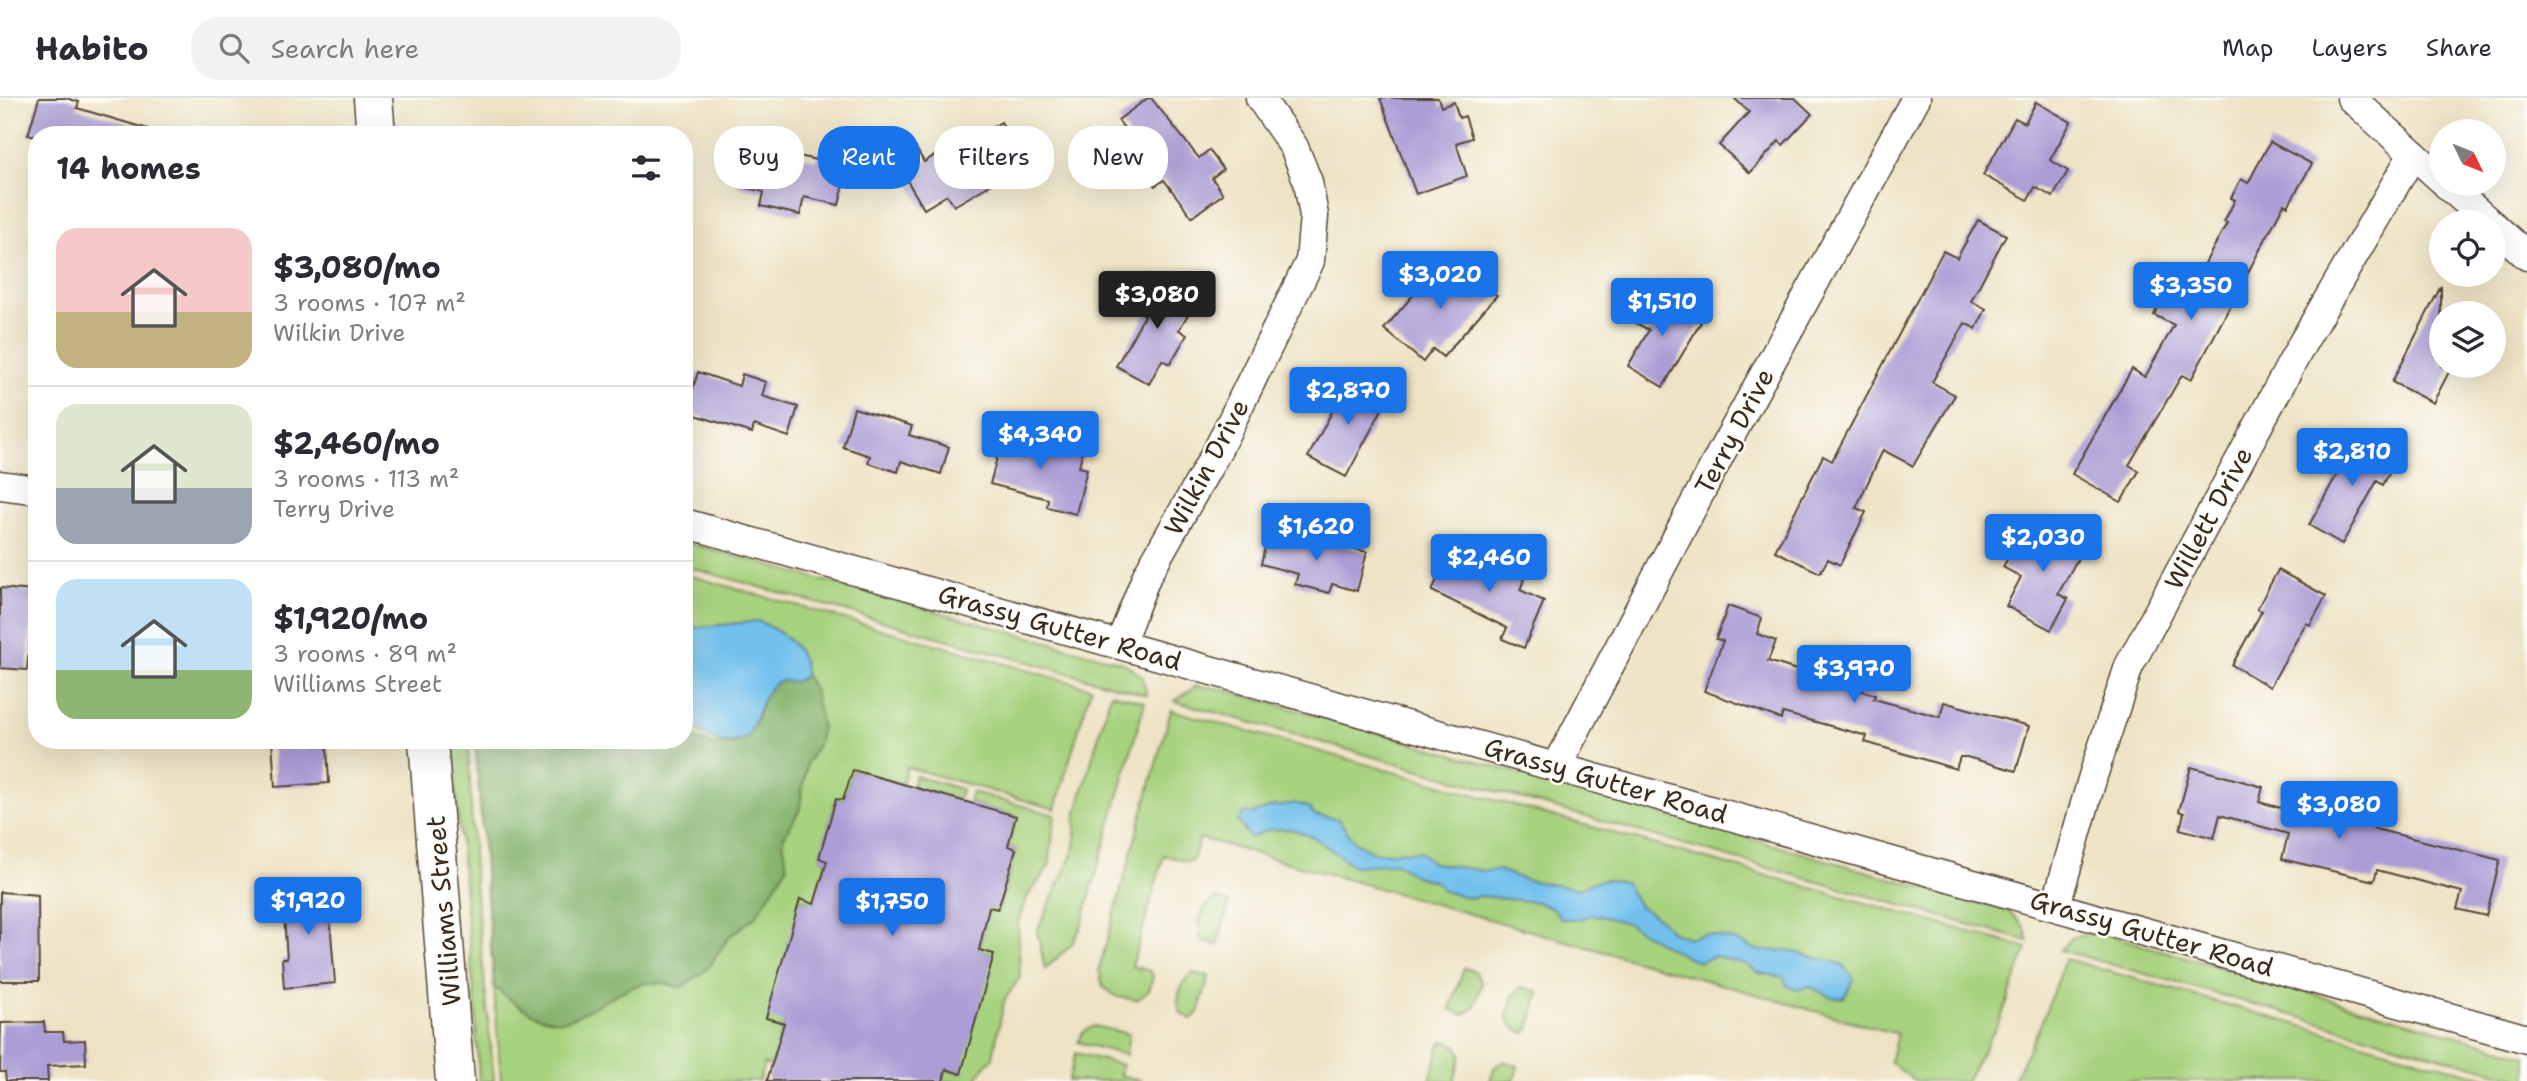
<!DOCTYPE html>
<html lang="en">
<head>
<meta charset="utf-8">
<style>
  :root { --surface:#fff; --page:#f2f2f3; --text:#2b2b33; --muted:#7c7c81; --line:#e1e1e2; --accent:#1a73e8 }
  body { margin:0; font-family:"Shantell Sans",sans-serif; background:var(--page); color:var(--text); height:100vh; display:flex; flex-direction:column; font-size:26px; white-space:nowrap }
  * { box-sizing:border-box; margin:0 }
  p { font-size:23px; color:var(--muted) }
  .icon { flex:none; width:38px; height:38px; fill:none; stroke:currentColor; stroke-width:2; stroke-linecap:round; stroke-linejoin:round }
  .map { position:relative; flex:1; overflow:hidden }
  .details { position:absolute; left:28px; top:28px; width:665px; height:623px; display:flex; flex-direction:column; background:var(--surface); border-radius:28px; box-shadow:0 7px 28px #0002 }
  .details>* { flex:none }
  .guide { position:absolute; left:714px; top:28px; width:665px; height:63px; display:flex; gap:14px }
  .needle { width:46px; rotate:133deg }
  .fabs { position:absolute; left:2429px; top:21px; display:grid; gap:14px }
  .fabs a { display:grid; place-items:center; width:77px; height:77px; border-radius:50%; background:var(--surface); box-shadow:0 7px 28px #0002; font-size:35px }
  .price { position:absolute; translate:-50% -60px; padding:0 16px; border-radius:7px; background:var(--accent); color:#fff; font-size:23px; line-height:46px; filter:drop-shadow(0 2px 4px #0008) }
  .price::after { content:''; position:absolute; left:50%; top:42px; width:21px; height:16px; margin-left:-10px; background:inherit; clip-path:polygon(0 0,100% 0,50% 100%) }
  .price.selected { background:#222; color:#fff }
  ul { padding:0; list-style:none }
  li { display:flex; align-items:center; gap:21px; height:175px; padding:0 28px }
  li+li { border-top:2px solid var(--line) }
  li span { display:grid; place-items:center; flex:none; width:196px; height:140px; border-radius:21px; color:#555 }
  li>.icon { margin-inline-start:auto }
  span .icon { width:84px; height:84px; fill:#fffc; stroke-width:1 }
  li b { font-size:30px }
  h2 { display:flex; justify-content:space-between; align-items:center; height:84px; padding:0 28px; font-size:30px }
  .chip { padding:0 24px; border-radius:28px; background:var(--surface); box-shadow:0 7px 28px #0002; font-size:24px; line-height:63px }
  .chip.selected { background:var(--accent); color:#fff }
  header { display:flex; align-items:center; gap:42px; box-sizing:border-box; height:98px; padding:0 35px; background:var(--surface); border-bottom:2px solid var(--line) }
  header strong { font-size:33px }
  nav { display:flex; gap:38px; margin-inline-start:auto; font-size:24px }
  .search { width:490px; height:63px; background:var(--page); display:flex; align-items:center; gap:18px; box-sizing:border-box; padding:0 24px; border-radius:28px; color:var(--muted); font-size:26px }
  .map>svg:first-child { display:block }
  .green { fill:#a7d27e; stroke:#717e4e; stroke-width:2 }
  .forest { fill:#85b46d; stroke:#606f46; stroke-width:2 }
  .water { fill:#72c1ed; stroke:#567686; stroke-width:2 }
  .building { fill:#ab9dd5 }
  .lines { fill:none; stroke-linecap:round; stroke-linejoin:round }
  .minor-casing { stroke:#564637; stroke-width:31 }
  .secondary-casing { stroke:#564637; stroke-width:41 }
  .minor { stroke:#fff; stroke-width:28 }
  .secondary { stroke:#fff; stroke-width:38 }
  .labels { text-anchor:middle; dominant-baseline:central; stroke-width:5; stroke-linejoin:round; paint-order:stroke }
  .street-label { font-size:26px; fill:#3b2a1e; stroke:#fdfcf7 }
</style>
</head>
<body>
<header>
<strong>Habito</strong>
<div class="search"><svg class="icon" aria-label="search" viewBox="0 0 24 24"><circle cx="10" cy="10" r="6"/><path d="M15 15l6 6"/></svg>Search here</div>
<nav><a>Map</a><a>Layers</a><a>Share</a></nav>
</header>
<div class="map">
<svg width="2527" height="983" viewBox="0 0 2527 983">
  <rect width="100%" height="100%" fill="#fdfcf7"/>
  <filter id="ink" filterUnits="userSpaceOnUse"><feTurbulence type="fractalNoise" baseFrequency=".0143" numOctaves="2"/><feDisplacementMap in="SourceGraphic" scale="14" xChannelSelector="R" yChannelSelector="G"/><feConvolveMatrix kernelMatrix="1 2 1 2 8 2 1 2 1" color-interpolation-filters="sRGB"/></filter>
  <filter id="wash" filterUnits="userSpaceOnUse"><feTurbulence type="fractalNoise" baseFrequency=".00686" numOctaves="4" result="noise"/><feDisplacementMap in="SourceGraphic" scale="28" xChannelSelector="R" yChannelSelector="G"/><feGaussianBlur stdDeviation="1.57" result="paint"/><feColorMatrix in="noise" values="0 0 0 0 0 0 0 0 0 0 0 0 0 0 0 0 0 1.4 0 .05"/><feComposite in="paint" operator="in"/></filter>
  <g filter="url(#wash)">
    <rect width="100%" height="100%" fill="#eee3c5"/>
    <g class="green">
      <path d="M684 444 1124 565 1142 578 1147 597 684 468Z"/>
      <path d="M684 476 1091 590 1055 711 907 669 902 686 853 672 843 702 836 701 820 760 827 763 814 806 801 801 784 925 771 969 764 966 759 983H501L494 889 519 908 545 920 567 922 634 886 707 871 729 839 756 818 786 769 783 740 799 713 807 664 818 647 805 577 789 584 759 610 748 639C720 651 710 651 684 636Z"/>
      <path d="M1196 588 1218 590 2010 814 2025 830 2028 843 1175 603Z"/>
      <path d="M1111 595 1145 604 1081 829 1071 847 1045 871 1037 833 1075 750 1076 717Z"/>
      <path d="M1171 612 2027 850 2001 920 1966 983H1915L1890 964 1897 936 1200 740 1193 761 1188 764 1164 757 1132 868 1150 873 1153 878 1149 893 1137 902 1118 899 1103 889 1099 871Z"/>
      <path d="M451 642H468L474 776 494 983H479L475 906Z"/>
      <path d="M915 678 961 691 958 702 912 689Z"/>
      <path d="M972 694 1055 717 1049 768 1026 801 1018 825 1020 879 1004 903 993 959 978 977V983H943L946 971 960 976 993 856 979 852 989 809 999 811 1016 751 1008 748 1016 718 969 705Z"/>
      <path d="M1216 800 1229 805 1218 846 1214 847 1201 842C1196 828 1201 806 1216 800Z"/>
      <path d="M2098 834 2527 958V983L2060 852 2072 840Z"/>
      <path d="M2065 861 2497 983H2013L2040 928Z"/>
      <path d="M1464 870 1475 873 1482 885 1474 910 1463 917 1450 911Z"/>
      <path d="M1192 875 1209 878 1198 915 1191 921 1181 915C1174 902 1181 883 1192 875Z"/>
      <path d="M1521 889 1539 894 1529 931 1525 935 1515 931 1507 920 1513 897Z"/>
      <path d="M1094 928 1129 936 1126 957 1078 944 1082 935Z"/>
      <path d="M1444 943 1457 948 1461 957 1454 983H1430L1440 946Z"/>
      <path d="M1076 955 1122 967 1120 977 1143 983H1068Z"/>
      <path d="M1502 963 1518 968 1514 983H1490L1494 970Z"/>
    </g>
    <path class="forest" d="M805 577 814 592 822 629 818 647 807 664 799 713 783 740 787 769 756 818 729 839 707 871 681 890C640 875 621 895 586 913 580 916 573 921 566 922 539 926 513 904 494 889L475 642H684V636C706 648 737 657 753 629 761 616 762 587 781 583 785 582 792 584 797 583Z"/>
    <g class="water">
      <path d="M758 523C781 533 806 549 805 577L797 583C792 584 785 582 781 583 763 586 756 625 748 639 714 654 712 637 684 623V531Z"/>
      <path d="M1295 705 1308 709 1315 717 1338 721 1355 744 1375 755 1419 753 1433 765 1484 773 1498 772 1526 782 1580 791C1595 781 1607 780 1625 785L1639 808 1660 821 1672 834 1689 840 1706 836 1735 842 1759 853 1787 852 1842 866 1854 881 1844 900 1831 899 1809 888 1797 892 1787 888 1784 879 1759 875 1745 866 1715 858 1700 864C1674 855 1653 840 1629 826 1621 822 1603 820 1592 816L1580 821H1561L1554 811 1537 804 1480 798 1471 800 1443 793 1437 784 1415 778 1396 765 1354 768 1313 739 1291 731 1267 732 1250 740 1238 723 1244 715 1252 716 1276 707 1279 709Z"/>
    </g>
    <g id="blocks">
      <g class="building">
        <path d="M39 0H66L79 4 77 10 148 31 147 37H28Z"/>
        <path d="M1148 0H1151L1199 60 1209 52 1223 71 1212 80 1223 96 1192 119 1164 82 1155 88 1141 70 1149 64 1118 22Z"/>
        <path d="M1380 0H1438L1441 9 1454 4 1459 20 1465 18 1472 40 1456 45 1467 78 1416 96Z"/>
        <path d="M1734 0H1795L1812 16 1783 47 1779 43 1750 75 1719 47 1749 14Z"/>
        <path d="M2036 4 2071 24 2050 62 2068 73 2053 99 2035 89 2028 102 1983 77 2015 20 2025 25Z"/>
        <path d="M1001 24 1018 52 982 74 990 87 954 108 947 97 924 111 895 62 916 50 924 64 962 41 965 45Z"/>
        <path d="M751 31 773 36 769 51 816 62 818 53 850 60 839 107 804 99 800 117 761 108 764 94 738 88Z"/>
        <path d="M2270 44 2312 66 2288 108 2284 106 2191 282 2182 277 2129 367 2139 373 2121 404 2072 376 2132 271 2145 279 2174 227 2154 217 2169 189 2187 198 2227 125 2224 124 2235 102 2231 100 2241 81 2248 85Z"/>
        <path d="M1978 122 2006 137 1971 203 1986 211 1976 231 1965 225 1932 284 1955 297 1913 368 1883 352 1856 410 1866 414 1840 467 1828 461 1820 475 1775 453 1823 358 1832 363 1943 153 1957 160Z"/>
        <path d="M1445 160 1455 169 1458 165 1497 197 1443 259 1433 251 1423 264 1384 231Z"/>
        <path d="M1169 182 1198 199 1179 232 1187 237 1170 266 1162 262 1149 286 1116 268 1145 217 1134 211 1146 190 1161 198Z"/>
        <path d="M2441 188V268H2452L2433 305 2392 284Z"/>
        <path d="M1649 194 1701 224 1663 289 1628 268 1649 232 1632 223Z"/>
        <path d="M698 274 739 288 742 276 766 284 762 298 798 309 789 339 754 327 752 335 686 314Z"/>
        <path d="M1350 280 1388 300 1346 379 1308 359Z"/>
        <path d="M854 310 912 328 909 337 949 349 941 376 901 363 898 374 868 365 870 358 843 349Z"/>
        <path d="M1005 329 1028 335 1026 340 1082 355 1079 369 1087 371 1076 416 1047 409 1048 401 990 386Z"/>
        <path d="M2359 337 2398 359 2383 387 2377 383 2342 446 2309 427Z"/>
        <path d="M2051 424 2087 444 2058 496 2068 501 2051 532 2006 508 2021 479 2003 469 2019 439 2037 449Z"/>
        <path d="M1268 437 1306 448 1309 439 1367 454 1357 493 1332 486 1329 495 1295 486 1298 476 1261 466Z"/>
        <path d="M1452 446 1479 458 1477 462 1524 481 1520 492 1544 503 1524 550 1502 541 1507 530 1432 493Z"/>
        <path d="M2278 472 2326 498 2310 527 2306 525 2270 589 2232 567 2262 513 2257 511Z"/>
        <path d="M0 490 34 493 27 572 0 570Z"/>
        <path d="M1728 508 1762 520 1757 536 1776 543 1768 563 1875 597 1874 601 1940 619 1944 604 2029 628 2016 673 1967 659H1960L1956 671 1865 644 1867 638 1783 615 1781 621 1704 593 1723 543 1716 541Z"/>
        <path d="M272 642H312L313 648 327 647 329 685 275 689Z"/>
        <path d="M2191 669 2263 689 2259 704 2354 730 2355 726 2500 762 2486 818 2457 811 2462 794 2377 772 2374 783 2282 761 2288 736 2220 717 2214 740 2180 731 2184 715 2179 713Z"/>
        <path d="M853 672 1016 718 1008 748 1016 751 998 811 989 809 979 852 994 856 961 976 946 971 943 983H767L784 925 766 920 800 801 814 806 827 763 819 760 836 701 843 702Z"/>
        <path d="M327 786 335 885 284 890 282 861H287L282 790Z"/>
        <path d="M0 794 38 797 39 883H0Z"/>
        <path d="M44 924 45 934H63L64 943 85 942 86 966 47 968 48 983H6L5 974H0L1 925Z"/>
      </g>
    </g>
  </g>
  <g filter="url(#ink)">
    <use href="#blocks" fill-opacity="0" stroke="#564637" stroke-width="2"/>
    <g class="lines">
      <g class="minor-casing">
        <g id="minor">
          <path d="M2351 0 2441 81"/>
          <path d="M2446 86 2489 124"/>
          <path d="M2494 128 2527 158"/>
          <path d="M0 387 37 392"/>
          <path d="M684 425 2527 941"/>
          <path d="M1120 546 1147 477 1216 355 1310 163 1314 118 1308 84 1294 49 1260 0"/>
          <path d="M1557 668 1721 355 1916 0"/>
          <path d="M2056 807 2093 678 2129 568 2302 246 2413 56"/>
        </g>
      </g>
      <g class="secondary-casing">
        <g id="secondary">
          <path d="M373 0 376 37"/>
          <path d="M428 642 455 983"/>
        </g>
      </g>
      <use href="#minor" class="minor"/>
      <use href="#secondary" class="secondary"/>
    </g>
  </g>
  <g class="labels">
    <g class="street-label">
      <text transform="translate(1734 333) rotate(-62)">Terry Drive</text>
      <text transform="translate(1206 369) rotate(-62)">Wilkin Drive</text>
      <text transform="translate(2208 420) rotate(-62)">Willett Drive</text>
      <text transform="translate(1060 529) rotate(16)">Grassy Gutter Road</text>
      <text transform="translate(1606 682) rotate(16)">Grassy Gutter Road</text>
      <text transform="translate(443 813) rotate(-95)">Williams Street</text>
      <text transform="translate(2152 835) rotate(16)">Grassy Gutter Road</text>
    </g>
  </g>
</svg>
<div class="fabs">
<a><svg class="needle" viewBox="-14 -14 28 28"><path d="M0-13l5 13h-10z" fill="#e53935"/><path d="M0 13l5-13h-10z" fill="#7c7c81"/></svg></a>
<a><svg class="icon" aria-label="locate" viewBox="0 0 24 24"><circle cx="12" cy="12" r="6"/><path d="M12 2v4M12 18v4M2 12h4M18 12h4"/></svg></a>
<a><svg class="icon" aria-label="layers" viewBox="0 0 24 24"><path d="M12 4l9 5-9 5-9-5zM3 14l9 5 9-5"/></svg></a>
</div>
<b class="price" style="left:1440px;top:213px">$3,020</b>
<b class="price" style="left:2191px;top:224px">$3,350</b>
<b class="price selected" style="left:1157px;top:233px">$3,080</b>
<b class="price" style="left:1662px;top:240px">$1,510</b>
<b class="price" style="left:1348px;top:329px">$2,870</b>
<b class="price" style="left:1040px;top:373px">$4,340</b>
<b class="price" style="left:2352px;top:390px">$2,810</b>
<b class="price" style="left:1316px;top:465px">$1,620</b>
<b class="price" style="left:2043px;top:476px">$2,030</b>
<b class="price" style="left:1489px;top:496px">$2,460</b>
<b class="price" style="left:1854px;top:607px">$3,970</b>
<b class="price" style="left:2339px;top:743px">$3,080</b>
<b class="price" style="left:308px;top:839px">$1,920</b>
<b class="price" style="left:892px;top:840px">$1,750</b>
<div class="guide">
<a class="chip">Buy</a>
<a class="chip selected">Rent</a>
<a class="chip">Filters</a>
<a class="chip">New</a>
</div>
<section class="details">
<h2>14 homes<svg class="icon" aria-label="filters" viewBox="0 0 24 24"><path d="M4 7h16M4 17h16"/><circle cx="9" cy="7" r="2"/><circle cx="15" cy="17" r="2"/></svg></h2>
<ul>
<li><span style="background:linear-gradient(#f6c9c9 60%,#c2b280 0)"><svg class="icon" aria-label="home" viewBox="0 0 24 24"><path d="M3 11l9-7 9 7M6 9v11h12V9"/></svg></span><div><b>$3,080/mo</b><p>3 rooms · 107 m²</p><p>Wilkin Drive</p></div></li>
<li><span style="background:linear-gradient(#dfe7d0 60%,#9aa5b1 0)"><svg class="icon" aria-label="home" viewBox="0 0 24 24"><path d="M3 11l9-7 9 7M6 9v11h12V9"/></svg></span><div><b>$2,460/mo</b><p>3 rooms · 113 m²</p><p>Terry Drive</p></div></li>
<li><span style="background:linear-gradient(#bfe0f5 65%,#8fb573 0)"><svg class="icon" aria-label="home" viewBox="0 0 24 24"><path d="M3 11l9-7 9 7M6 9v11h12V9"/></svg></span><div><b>$1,920/mo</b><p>3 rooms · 89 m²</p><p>Williams Street</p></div></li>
</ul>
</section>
</div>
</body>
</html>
